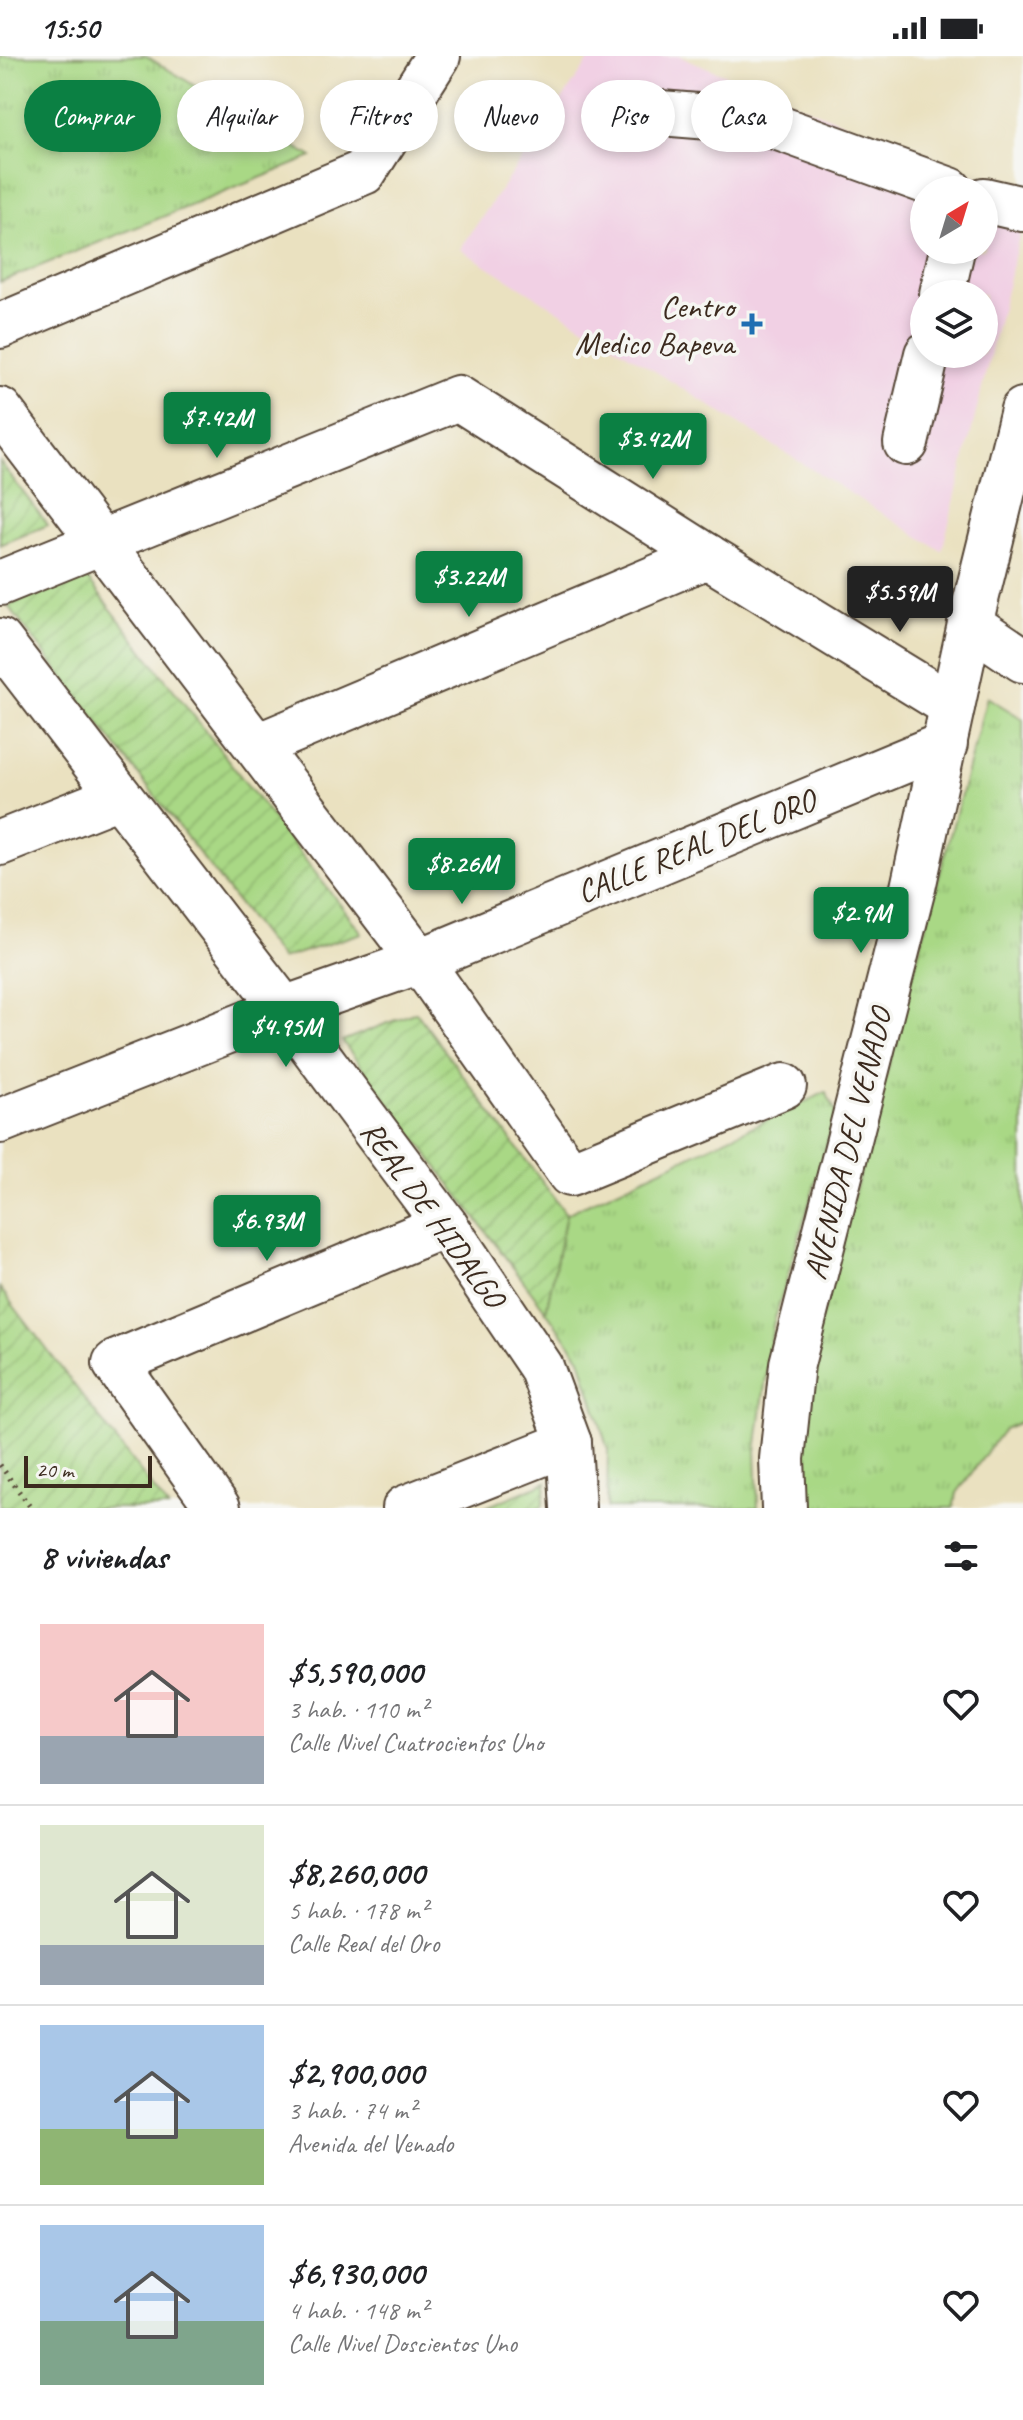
<!DOCTYPE html>
<html lang="es">
<head>
<meta charset="utf-8">
<style>
  :root { --surface:#fff; --page:#f6f6f6; --text:#202124; --muted:#757577; --line:#e0e0e0; --accent:#0b8043 }
  body { margin:0; font-family:Caveat,sans-serif; background:var(--page); color:var(--text); height:100vh; display:flex; flex-direction:column; font-size:30px; white-space:nowrap }
  * { box-sizing:border-box; margin:0 }
  p { font-size:26px; color:var(--muted) }
  .icon { flex:none; width:44px; height:44px; fill:none; stroke:currentColor; stroke-width:2; stroke-linecap:round; stroke-linejoin:round }
  .map { position:relative; height:1452px; overflow:hidden }
  .sheet { display:flex; flex-direction:column; background:var(--surface); flex:1 }
  .sheet>* { flex:none }
  .top-card { position:absolute; left:24px; top:24px; width:976px; height:72px; display:flex; gap:16px }
  .needle { width:52px; rotate:38deg }
  .tools { position:absolute; left:910px; top:120px; display:grid; gap:16px }
  .tools a { display:grid; place-items:center; width:88px; height:88px; border-radius:50%; background:var(--surface); box-shadow:0 4px 12px #0003; font-size:40px }
  .scale { position:absolute; left:24px; bottom:20px; width:128px; box-sizing:border-box; padding-left:8px; border:4px solid #3b2a1e; border-top:0; font-size:22px; line-height:28px; white-space:nowrap; color:#3b2a1e; -webkit-text-stroke:6px #f6f6f2; paint-order:stroke }
  .price { position:absolute; translate:-50% -68px; padding:0 18px; border-radius:8px; background:var(--accent); color:#fff; font-size:26px; line-height:52px; filter:drop-shadow(0 2px 4px #0008) }
  .price::after { content:''; position:absolute; left:50%; top:48px; width:24px; height:18px; margin-left:-12px; background:inherit; clip-path:polygon(0 0,100% 0,50% 100%) }
  .price.on { background:#222; color:#fff }
  ul { padding:0; list-style:none }
  li { display:flex; align-items:center; gap:24px; height:200px; padding:0 40px }
  li+li { border-top:2px solid var(--line) }
  li span { display:grid; place-items:center; flex:none; width:224px; height:160px; border-radius:0px; color:#555 }
  li>.icon { margin-inline-start:auto }
  span .icon { width:96px; height:96px; fill:#fffc; stroke-width:1 }
  li b { font-size:34px }
  h2 { display:flex; justify-content:space-between; align-items:center; height:96px; padding:0 40px; font-size:34px }
  .pill { padding:0 28px; border-radius:36px; background:var(--surface); box-shadow:0 4px 12px #0003; font-size:28px; line-height:72px }
  .pill.on { background:var(--accent); color:#fff }
  .status { display:flex; justify-content:space-between; align-items:center; height:56px; padding:0 40px; background:var(--surface); direction:ltr }
  .status svg { height:22px; fill:currentColor }
  .map>svg:first-child { display:block }
  .built { fill:#f1d0e4; fill-rule:evenodd }
  .grass { fill:url(#grass-tufts); stroke:#728152; stroke-width:2 }
  .garden { fill:url(#garden-furrows); stroke:#728152; stroke-width:2 }
  .lines { fill:none; stroke-linecap:round; stroke-linejoin:round }
  .minor-casing { stroke:#554536; stroke-width:48 }
  .path { stroke:#554536; stroke-width:5; stroke-dasharray:2 6; stroke-linecap:butt }
  .minor { stroke:#fff; stroke-width:44 }
  .poi-dot { fill:#1f6fb2; stroke:#f6f6f2; stroke-width:3 }
  .labels { text-anchor:middle; dominant-baseline:central; stroke-width:7; stroke-linejoin:round; paint-order:stroke }
  .poi-label { font-size:32px; fill:#3b2a1e; stroke:#f6f6f2; text-anchor:end }
  .street-label { font-size:32px; fill:#3b2a1e; stroke:#f6f6f2 }
</style>
</head>
<body>
<div class="status"><b>15:50</b><svg viewBox="0 0 49 12"><path d="M0 12V9h3v3zM5 12V6h3v6zM10 12V3h3v9zM15 12V0h3v12zM26 1h20v11H26zM47 4h2v5h-2z"/></svg></div>
<div class="map">
<svg width="1023" height="1452" viewBox="0 0 1023 1452">
  <defs>
    <pattern id="grass-tufts" width="24" height="20" patternUnits="userSpaceOnUse" patternTransform="scale(2)"><rect width="24" height="20" fill="#a9d885"/><path d="M3 7l-1-3M5 7V3M7 7l1-3M15 17l-1-3M17 17v-4M19 17l1-3" fill="none" stroke="#92ba72"/></pattern>
    <pattern id="garden-furrows" width="10" height="10" patternUnits="userSpaceOnUse" patternTransform="scale(2)"><rect width="10" height="10" fill="#a9d885"/><path d="M-1 1l2-2M0 10L10 0M9 11l2-2" fill="none" stroke="#92ba72"/></pattern>
  </defs>
  <rect width="100%" height="100%" fill="#f6f6f2"/>
  <filter id="ink" filterUnits="userSpaceOnUse"><feTurbulence type="fractalNoise" baseFrequency=".0125" numOctaves="2"/><feDisplacementMap in="SourceGraphic" scale="16" xChannelSelector="R" yChannelSelector="G"/><feConvolveMatrix kernelMatrix="1 2 1 2 8 2 1 2 1" color-interpolation-filters="sRGB"/></filter>
  <filter id="wash" filterUnits="userSpaceOnUse"><feTurbulence type="fractalNoise" baseFrequency=".006" numOctaves="4" result="noise"/><feDisplacementMap in="SourceGraphic" scale="32" xChannelSelector="R" yChannelSelector="G"/><feGaussianBlur stdDeviation="1.8" result="paint"/><feColorMatrix in="noise" values="0 0 0 0 0 0 0 0 0 0 0 0 0 0 0 0 0 1.4 0 .05"/><feComposite in="paint" operator="in"/></filter>
  <g filter="url(#wash)">
    <rect width="100%" height="100%" fill="#eae1c0"/>
    <path class="built" d="M592 0H679L1023 140V165L942 495 460 193ZM924 134H984V194H924ZM924 238H984V298H924Z"/>
    <g class="grass">
      <path d="M0 0H146L312 101 0 226Z"/>
      <path d="M987 641 1023 663V1365L1004 1373 957 1437 953 1452H803L801 1409 808 1311Z"/>
      <path d="M826 1036 836 1057 773 1269 756 1395 758 1452H607L608 1394 580 1302 546 1255 566 1158Z"/>
    </g>
    <g class="garden">
      <path d="M0 406 48 469 0 489Z"/>
      <path d="M83 517 362 877 281 903 8 550Z"/>
      <path d="M416 956 566 1158 546 1255 342 985Z"/>
      <path d="M0 1232 168 1452H0Z"/>
      <path d="M547 1426 542 1452H484Z"/>
    </g>
  </g>
  <g filter="url(#ink)">
    <g class="lines">
      <g class="minor-casing">
        <g id="minor">
          <path d="M648 56 759 65 950 134"/>
          <path d="M984 144 1023 153"/>
          <path d="M942 238 952 194"/>
          <path d="M0 270 364 116 438 0"/>
          <path d="M0 354 420 905 570 1118 784 1030"/>
          <path d="M906 387 927 298"/>
          <path d="M0 527 458 342 707 500 952 650"/>
          <path d="M970 568 1023 604"/>
          <path d="M0 585 284 953 445 1169 541 1311 569 1387 573 1452"/>
          <path d="M257 690 707 500"/>
          <path d="M0 787 119 740"/>
          <path d="M0 1065 284 953 420 905 945 688"/>
          <path d="M218 1452 115 1307 445 1169"/>
          <path d="M405 1452 569 1387"/>
          <path d="M784 1452 782 1403 792 1308 913 832 970 568 1023 354"/>
        </g>
      </g>
      <path class="path" d="M0 1409 31 1452"/>
      <use href="#minor" class="minor"/>
    </g>
  </g>
  <path class="poi-dot" d="M748 256h8v8h8v8h-8v8h-8v-8h-8v-8h8z"/>
  <g class="labels">
    <g class="poi-label">
      <text x="734" y="250">Centro<tspan x="734" dy="37">Medico Bapeva</tspan></text>
    </g>
    <g class="street-label">
      <text transform="translate(696 790) rotate(-22)">CALLE REAL DEL ORO</text>
      <text transform="translate(848 1088) rotate(-76)">AVENIDA DEL VENADO</text>
      <text transform="translate(433 1158) rotate(54)">REAL DE HIDALGO</text>
    </g>
  </g>
</svg>
<div class="tools">
<a><svg class="needle" viewBox="-14 -14 28 28"><path d="M0-13l5 13h-10z" fill="#e53935"/><path d="M0 13l5-13h-10z" fill="#757577"/></svg></a>
<a><svg class="icon" aria-label="layers" viewBox="0 0 24 24"><path d="M12 4l9 5-9 5-9-5zM3 14l9 5 9-5"/></svg></a>
</div>
<div class="scale">20 m</div>
<b class="price" style="left:217px;top:404px">$7.42M</b>
<b class="price" style="left:653px;top:425px">$3.42M</b>
<b class="price" style="left:469px;top:563px">$3.22M</b>
<b class="price on" style="left:900px;top:578px">$5.59M</b>
<b class="price" style="left:462px;top:850px">$8.26M</b>
<b class="price" style="left:861px;top:899px">$2.9M</b>
<b class="price" style="left:286px;top:1013px">$4.95M</b>
<b class="price" style="left:267px;top:1207px">$6.93M</b>
<div class="top-card">
<a class="pill on">Comprar</a>
<a class="pill">Alquilar</a>
<a class="pill">Filtros</a>
<a class="pill">Nuevo</a>
<a class="pill">Piso</a>
<a class="pill">Casa</a>
</div>
</div>
<section class="sheet">
<h2>8 viviendas<svg class="icon" aria-label="filters" viewBox="0 0 24 24"><path d="M4 7h16M4 17h16"/><circle cx="9" cy="7" r="2"/><circle cx="15" cy="17" r="2"/></svg></h2>
<ul>
<li><span style="background:linear-gradient(#f6c9c9 70%,#9aa5b1 0)"><svg class="icon" aria-label="home" viewBox="0 0 24 24"><path d="M3 11l9-7 9 7M6 9v11h12V9"/></svg></span><div><b>$5,590,000</b><p>3 hab. · 110 m²</p><p>Calle Nivel Cuatrocientos Uno</p></div><svg class="icon" aria-label="heart" viewBox="0 0 24 24"><path d="M12 20l-8-8c-3-5 5-10 8-4 3-6 11-1 8 4z"/></svg></li>
<li><span style="background:linear-gradient(#dfe7d0 75%,#9aa5b1 0)"><svg class="icon" aria-label="home" viewBox="0 0 24 24"><path d="M3 11l9-7 9 7M6 9v11h12V9"/></svg></span><div><b>$8,260,000</b><p>5 hab. · 178 m²</p><p>Calle Real del Oro</p></div><svg class="icon" aria-label="heart" viewBox="0 0 24 24"><path d="M12 20l-8-8c-3-5 5-10 8-4 3-6 11-1 8 4z"/></svg></li>
<li><span style="background:linear-gradient(#a9c7e8 65%,#8fb573 0)"><svg class="icon" aria-label="home" viewBox="0 0 24 24"><path d="M3 11l9-7 9 7M6 9v11h12V9"/></svg></span><div><b>$2,900,000</b><p>3 hab. · 74 m²</p><p>Avenida del Venado</p></div><svg class="icon" aria-label="heart" viewBox="0 0 24 24"><path d="M12 20l-8-8c-3-5 5-10 8-4 3-6 11-1 8 4z"/></svg></li>
<li><span style="background:linear-gradient(#a9c7e8 60%,#7fa58c 0)"><svg class="icon" aria-label="home" viewBox="0 0 24 24"><path d="M3 11l9-7 9 7M6 9v11h12V9"/></svg></span><div><b>$6,930,000</b><p>4 hab. · 148 m²</p><p>Calle Nivel Doscientos Uno</p></div><svg class="icon" aria-label="heart" viewBox="0 0 24 24"><path d="M12 20l-8-8c-3-5 5-10 8-4 3-6 11-1 8 4z"/></svg></li>
</ul>
</section>
</body>
</html>
